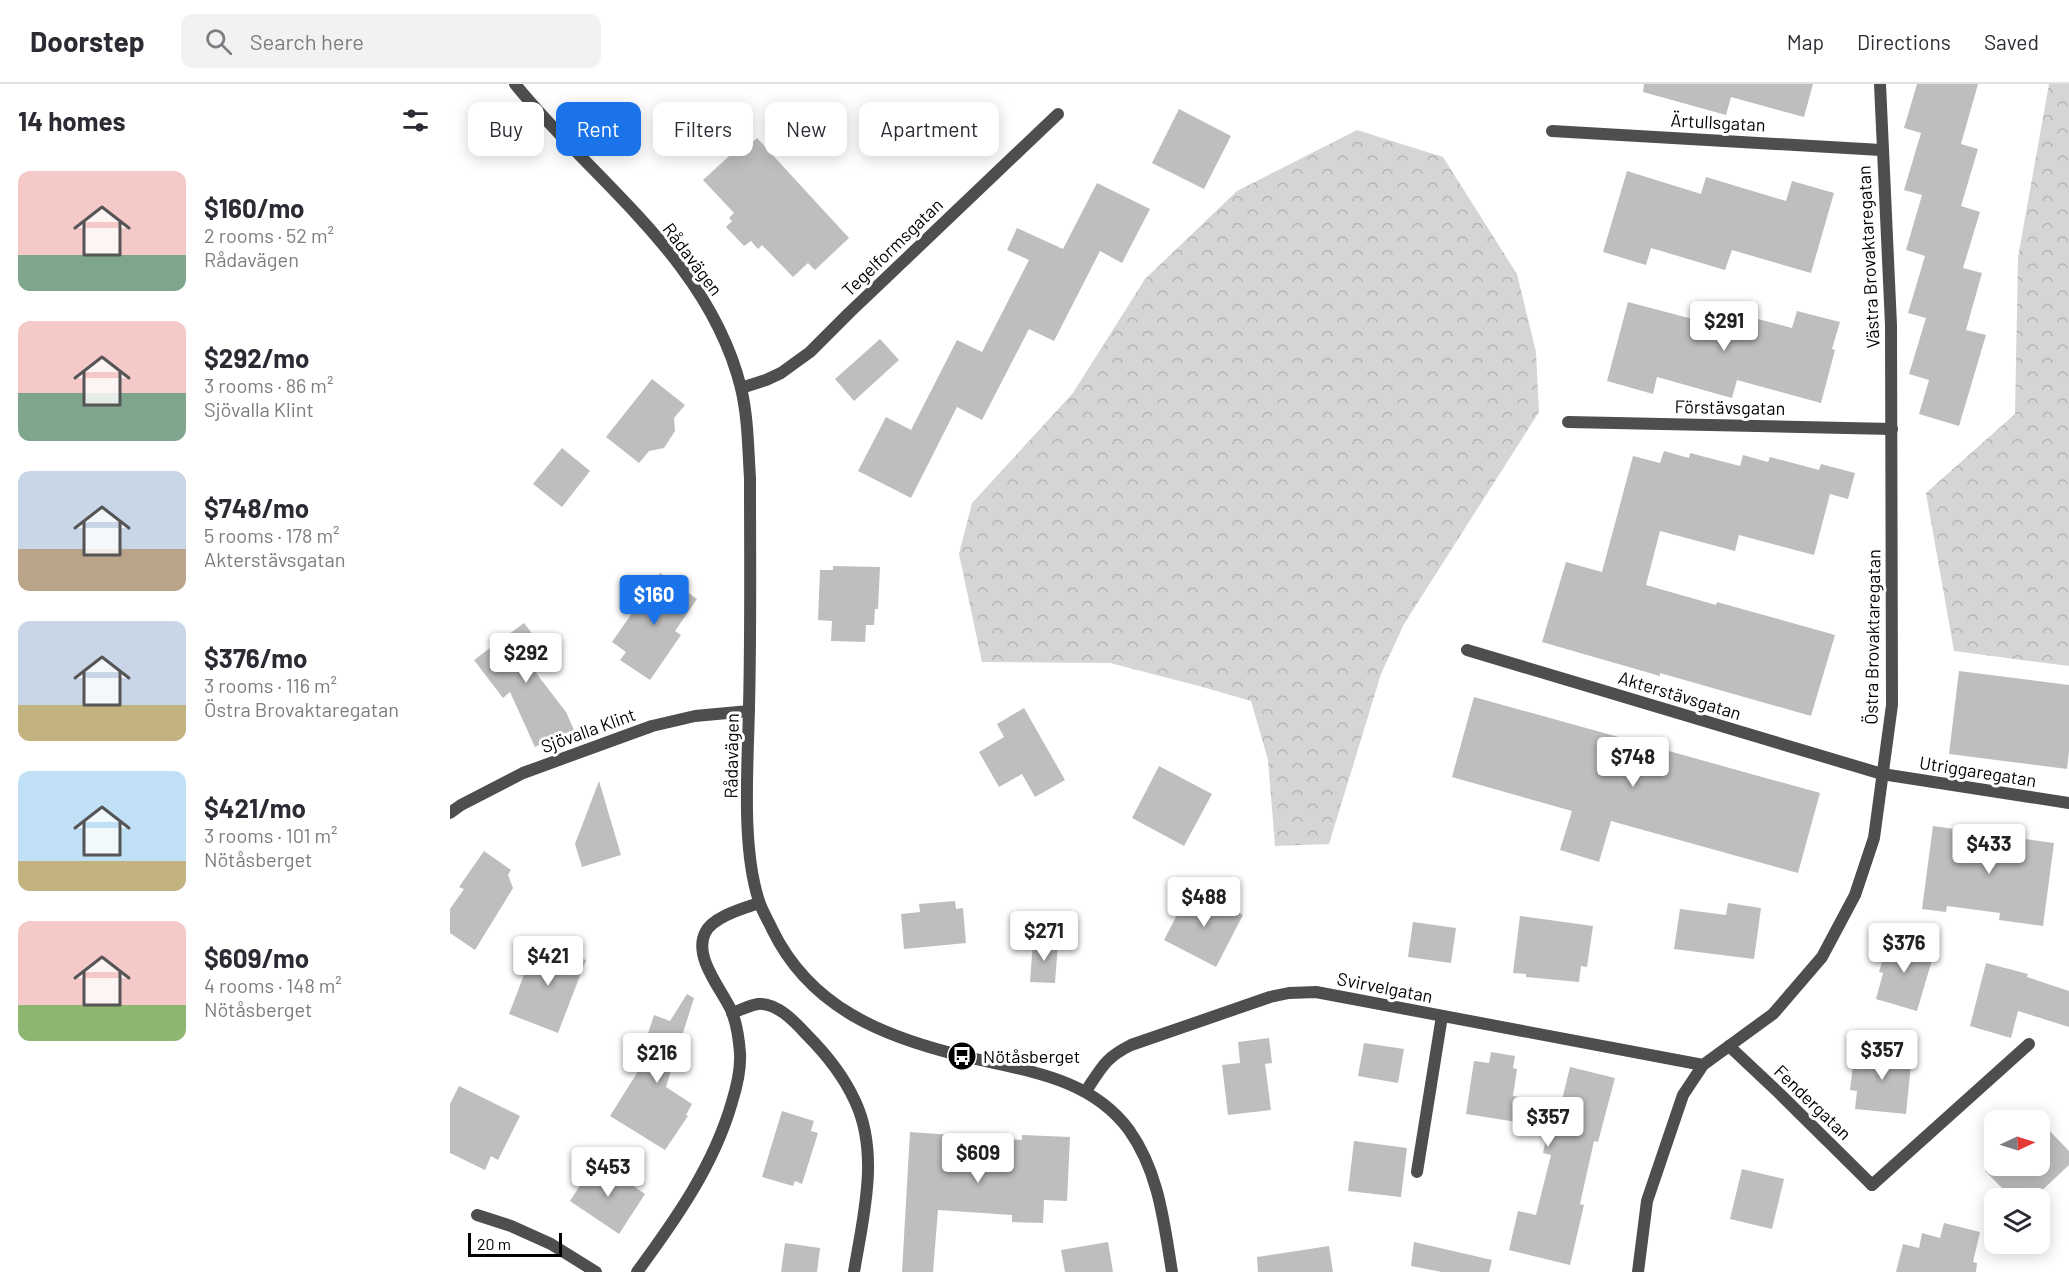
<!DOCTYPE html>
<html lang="en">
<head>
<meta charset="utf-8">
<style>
  :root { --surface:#fff; --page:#f2f2f3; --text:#2b2b33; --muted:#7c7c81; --line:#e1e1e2; --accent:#1a73e8 }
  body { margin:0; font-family:Barlow,sans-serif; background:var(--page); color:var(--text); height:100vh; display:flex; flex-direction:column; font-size:22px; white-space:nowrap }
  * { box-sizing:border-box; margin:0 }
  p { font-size:20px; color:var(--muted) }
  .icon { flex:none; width:33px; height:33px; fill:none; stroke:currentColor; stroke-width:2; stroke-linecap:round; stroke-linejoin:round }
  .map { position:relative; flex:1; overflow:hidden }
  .details { display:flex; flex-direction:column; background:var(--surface); width:450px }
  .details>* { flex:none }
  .banner { position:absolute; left:18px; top:18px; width:570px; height:54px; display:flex; gap:12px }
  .needle { width:39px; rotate:86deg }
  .fabs { position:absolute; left:1534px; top:1026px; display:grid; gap:12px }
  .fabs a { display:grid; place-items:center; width:66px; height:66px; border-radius:12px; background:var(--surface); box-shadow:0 3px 15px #0003; font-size:30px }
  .scale { position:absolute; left:18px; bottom:15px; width:94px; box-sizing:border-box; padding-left:6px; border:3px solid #000; border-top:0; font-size:16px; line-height:21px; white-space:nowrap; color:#000; -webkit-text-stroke:4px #fff; paint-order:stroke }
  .price { position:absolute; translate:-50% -51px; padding:0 14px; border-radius:6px; background:#fff; color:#222; font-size:20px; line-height:39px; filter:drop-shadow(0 2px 3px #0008) }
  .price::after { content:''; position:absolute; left:50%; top:36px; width:18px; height:14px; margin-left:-9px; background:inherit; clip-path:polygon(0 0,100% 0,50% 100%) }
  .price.on { background:var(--accent); color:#fff }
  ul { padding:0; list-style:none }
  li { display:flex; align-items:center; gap:18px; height:150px; padding:0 18px }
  li span { display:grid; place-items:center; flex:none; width:168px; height:120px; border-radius:12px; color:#555 }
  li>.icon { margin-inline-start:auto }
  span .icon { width:72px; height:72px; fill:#fffc; stroke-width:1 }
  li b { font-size:26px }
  h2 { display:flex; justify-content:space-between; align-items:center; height:72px; padding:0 18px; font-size:26px }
  .pill { padding:0 21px; border-radius:12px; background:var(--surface); box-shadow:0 3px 15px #0003; font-size:21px; line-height:54px }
  .pill.on { background:var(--accent); color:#fff }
  header { display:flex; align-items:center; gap:36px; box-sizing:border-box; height:84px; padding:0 30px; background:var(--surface); border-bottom:2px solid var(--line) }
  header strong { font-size:28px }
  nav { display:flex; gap:33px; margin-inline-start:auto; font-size:21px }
  .search { width:420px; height:54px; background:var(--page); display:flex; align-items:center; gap:15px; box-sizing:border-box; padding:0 21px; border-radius:12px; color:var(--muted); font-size:22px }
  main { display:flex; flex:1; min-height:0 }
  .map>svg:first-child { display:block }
  .forest { fill:url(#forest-crowns) }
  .building { fill:#bebebe }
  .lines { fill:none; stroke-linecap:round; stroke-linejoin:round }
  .service { stroke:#4e4e4e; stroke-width:12 }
  .minor { stroke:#4e4e4e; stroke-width:12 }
  .tertiary { stroke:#4e4e4e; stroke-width:12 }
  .labels { text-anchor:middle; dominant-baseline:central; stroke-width:6; stroke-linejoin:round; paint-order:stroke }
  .street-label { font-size:18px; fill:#000; stroke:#fff }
  .poi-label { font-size:18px; fill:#000; stroke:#fff; text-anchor:start }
</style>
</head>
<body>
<header>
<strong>Doorstep</strong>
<div class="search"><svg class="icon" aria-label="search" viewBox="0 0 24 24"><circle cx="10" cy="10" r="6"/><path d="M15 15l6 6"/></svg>Search here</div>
<nav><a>Map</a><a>Directions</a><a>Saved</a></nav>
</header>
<main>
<section class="details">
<h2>14 homes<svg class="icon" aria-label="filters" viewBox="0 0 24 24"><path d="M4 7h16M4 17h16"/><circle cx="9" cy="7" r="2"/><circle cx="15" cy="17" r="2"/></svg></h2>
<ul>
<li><span style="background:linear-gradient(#f6c9c9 70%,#7fa58c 0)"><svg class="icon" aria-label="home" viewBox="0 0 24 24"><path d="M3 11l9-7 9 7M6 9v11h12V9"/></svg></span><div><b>$160/mo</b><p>2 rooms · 52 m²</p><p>Rådavägen</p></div></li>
<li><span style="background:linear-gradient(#f6c9c9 60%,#7fa58c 0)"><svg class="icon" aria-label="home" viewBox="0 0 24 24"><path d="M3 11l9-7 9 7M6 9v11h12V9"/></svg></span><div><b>$292/mo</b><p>3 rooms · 86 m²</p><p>Sjövalla Klint</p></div></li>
<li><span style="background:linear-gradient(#c9d6e8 65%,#b9a48a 0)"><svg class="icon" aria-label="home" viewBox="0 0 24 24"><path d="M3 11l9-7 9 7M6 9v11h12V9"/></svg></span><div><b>$748/mo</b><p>5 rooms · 178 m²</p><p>Akterstävsgatan</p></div></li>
<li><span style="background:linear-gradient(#c9d6e8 70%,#c2b280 0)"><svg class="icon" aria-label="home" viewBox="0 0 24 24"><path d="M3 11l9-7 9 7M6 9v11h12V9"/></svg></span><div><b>$376/mo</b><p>3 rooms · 116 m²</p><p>Östra Brovaktaregatan</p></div></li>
<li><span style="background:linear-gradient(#bfe0f5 75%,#c2b280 0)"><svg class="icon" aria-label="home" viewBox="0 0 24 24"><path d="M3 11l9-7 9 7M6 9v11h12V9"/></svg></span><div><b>$421/mo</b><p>3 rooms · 101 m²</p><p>Nötåsberget</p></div></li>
<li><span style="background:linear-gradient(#f6c9c9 70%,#8fb573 0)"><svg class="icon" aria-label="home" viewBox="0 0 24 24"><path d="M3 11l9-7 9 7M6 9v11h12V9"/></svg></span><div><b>$609/mo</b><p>4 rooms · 148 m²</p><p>Nötåsberget</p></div></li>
</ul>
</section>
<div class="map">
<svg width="1619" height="1188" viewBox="0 0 1619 1188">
  <defs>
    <pattern id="forest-crowns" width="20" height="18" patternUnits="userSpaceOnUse" patternTransform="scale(1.5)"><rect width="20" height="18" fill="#d5d5d5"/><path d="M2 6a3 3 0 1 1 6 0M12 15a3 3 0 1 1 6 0" fill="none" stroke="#b5b5b5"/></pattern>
  </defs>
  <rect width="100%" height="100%" fill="#fff"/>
  <g class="forest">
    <path d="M1599 0H1619V582L1504 567 1476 409 1565 330 1568 173Z"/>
    <path d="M907 46 993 73 1067 190 1086 268 1089 328 954 540 931 590 879 760 825 762 818 676 801 617 749 602 660 579 532 578 509 470 522 419 623 309 695 195 787 107Z"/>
  </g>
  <g class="building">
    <path d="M1194 0H1363L1354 33 1281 13 1276 31 1193 8Z"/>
    <path d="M1467 0H1528L1511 60 1528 65 1511 122 1530 128 1513 184 1532 189 1516 246 1536 251 1509 342 1469 330 1479 296 1459 290 1476 234 1458 229 1475 172 1456 166 1472 111 1454 106 1471 49 1454 44Z"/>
    <path d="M729 25 781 52 754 105 702 79Z"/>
    <path d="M307 54 399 154 365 186 358 179 343 193 312 161 308 165 301 157 294 162 276 143 282 137 279 134 284 129 253 96 289 63 293 67Z"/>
    <path d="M1177 87 1251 110 1256 93 1336 117 1342 97 1384 109 1361 189 1282 166 1275 186 1201 164 1196 181 1153 168Z"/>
    <path d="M647 99 700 125 672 179 650 167 604 257 579 245 532 336 507 323 461 414 408 387 436 333 461 346 507 256 532 268 579 176 557 166 567 144 613 165Z"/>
    <path d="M1178 218 1254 238 1258 222 1342 244 1347 227 1390 238 1382 265 1385 266 1371 319 1287 296 1282 314 1207 293 1203 310 1157 297Z"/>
    <path d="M430 255 449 276 404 317 385 295Z"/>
    <path d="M202 295 235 321 224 334 225 347 214 364 199 367 189 379 156 353Z"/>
    <path d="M112 364 140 387 112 423 83 400Z"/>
    <path d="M1214 367 1239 374 1240 369 1290 382 1293 371 1318 378 1320 373 1369 386 1371 380 1405 389 1398 415 1380 410 1364 471 1289 451 1285 467 1210 447 1196 501 1266 521 1267 518 1385 551 1361 632 1210 589V592L1092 558 1116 478 1152 488 1183 372 1210 379Z"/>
    <path d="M383 482 430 483 428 525H425L424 541H416L415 558 381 557 382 537 368 536 370 486H383Z"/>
    <path d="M210 489 247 515 225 547 231 551 200 596 170 576 176 568 162 558Z"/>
    <path d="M74 539 102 576 86 589 116 628 124 646 85 663 60 608 53 614 24 576Z"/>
    <path d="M1509 587 1619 601V667L1617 685 1499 670Z"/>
    <path d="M1024 613 1370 709 1348 789 1161 737 1149 778 1110 766 1122 727 1002 693Z"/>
    <path d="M574 624 615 696 585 713 572 690 549 703 529 668 554 653 547 640Z"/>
    <path d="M709 682 762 710 734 762 682 734Z"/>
    <path d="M149 697 171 771 132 783 125 760Z"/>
    <path d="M1483 742 1604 759 1593 842 1549 836 1550 829 1497 822 1496 828 1472 825Z"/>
    <path d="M34 767 61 786 58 791 63 804 25 866 0 849V825L14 805 9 803Z"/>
    <path d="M741 804 793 831 766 883 714 856Z"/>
    <path d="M505 817 506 825 513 824 516 859 454 865 451 830 470 828 469 820Z"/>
    <path d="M1278 819 1311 824 1304 875 1224 865 1230 825 1276 831Z"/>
    <path d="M1070 832 1143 842 1137 883 1131 882 1129 898 1076 893V890L1063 889Z"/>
    <path d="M963 838 1006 844 1001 879 958 873Z"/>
    <path d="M1439 854 1485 866 1467 927 1426 915 1433 889 1429 888Z"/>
    <path d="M87 857 136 876 108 949 59 930Z"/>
    <path d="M583 857 608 859 605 899 580 898Z"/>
    <path d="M1536 879 1578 890 1577 893 1619 907V943L1568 927 1561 954 1520 942Z"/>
    <path d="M237 910 244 914 216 1003 242 1020 236 1031 238 1032 215 1066 160 1032 202 965 194 962 204 931 220 937Z"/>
    <path d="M819 954 822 979 815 980 821 1026 778 1031 772 981 790 979 788 958Z"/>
    <path d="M914 959 954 965 948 999 908 992Z"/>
    <path d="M1412 965 1462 970 1456 1030 1405 1025 1407 1007 1400 1006 1403 981 1410 982Z"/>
    <path d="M1041 968 1065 972 1063 984 1067 985 1063 1012 1111 1020 1120 983 1165 994 1148 1058 1144 1057 1130 1120 1134 1121 1120 1181 1059 1166 1068 1127 1086 1131 1101 1071 1093 1069 1099 1043 1016 1030 1024 977 1039 979Z"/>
    <path d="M9 1002 70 1032 48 1076 41 1072 35 1086 0 1069V1020Z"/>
    <path d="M332 1027 364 1037 361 1047 368 1049 352 1100 345 1097 343 1102 312 1093Z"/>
    <path d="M1588 1036H1589L1619 1067V1081L1584 1114H1562L1535 1087 1545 1078V1082H1590V1036Z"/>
    <path d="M460 1048 572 1056V1051L620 1053 617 1117 594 1116 593 1139 562 1138V1131L488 1126 483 1188H452Z"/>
    <path d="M904 1057 957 1064 951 1113 898 1107Z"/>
    <path d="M146 1077 195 1110 169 1150 120 1117Z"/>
    <path d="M1292 1085 1334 1095 1322 1145 1280 1135Z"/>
    <path d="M1494 1139 1530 1148 1523 1178 1527 1179 1526 1188H1446L1453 1160 1469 1164 1472 1149 1490 1154Z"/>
    <path d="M658 1158 663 1188H615L611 1166Z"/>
    <path d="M964 1158 1042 1176 1039 1188H992L961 1182Z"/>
    <path d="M335 1159 370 1164 367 1188H331Z"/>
    <path d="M879 1162 883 1188H808L807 1173Z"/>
  </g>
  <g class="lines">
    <g class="service">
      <path d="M967 1088 992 932"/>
      <path d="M1422 1101 1579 960"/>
      <path d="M27 1131 61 1142 101 1160 146 1188"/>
    </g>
    <g class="minor">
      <path d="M1102 47 1431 66"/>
      <path d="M291 304 316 296 331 289 360 268 399 229 608 30"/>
      <path d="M1118 338 1442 345"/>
      <path d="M1017 566 1432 690 1619 719"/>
      <path d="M0 729 11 721 73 689 202 642 245 632 299 627"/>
      <path d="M282 929C291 926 300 921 308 920 327 918 346 939 357 951 376 970 394 993 405 1017 430 1070 413 1133 404 1188"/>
      <path d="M1279 962 1330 1010 1422 1101"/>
      <path d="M636 1007C652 983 655 974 681 961L820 913 839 909 866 908 1253 981"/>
      <path d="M187 1188C226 1135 264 1081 282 1018 287 1002 291 986 290 969 289 956 287 941 282 928 273 907 243 874 255 849 262 833 294 824 309 819"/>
      <path d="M1188 1188 1197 1117 1233 1011 1253 981 1323 930 1372 873 1405 811 1424 754 1442 621 1441 241 1430 0"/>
    </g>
    <path class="tertiary" d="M65 0C144 98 259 175 291 304 298 333 298 364 300 394 300 470 301 546 299 622 298 681 291 762 309 817 312 827 318 836 322 845 360 924 434 953 513 972 574 987 639 992 679 1046 709 1088 714 1139 722 1188"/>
  </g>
  <defs>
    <g id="bus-disc" transform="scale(1.5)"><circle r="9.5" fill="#000" stroke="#fff"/><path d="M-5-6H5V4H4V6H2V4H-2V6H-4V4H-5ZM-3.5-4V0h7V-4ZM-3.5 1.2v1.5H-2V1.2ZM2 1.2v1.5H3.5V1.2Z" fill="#fff"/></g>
  </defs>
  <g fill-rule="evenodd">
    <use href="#bus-disc" x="512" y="972"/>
  </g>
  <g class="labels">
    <g class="street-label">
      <text transform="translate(1268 38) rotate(3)">Ärtullsgatan</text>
      <text transform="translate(442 163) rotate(-44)">Tegelformsgatan</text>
      <text transform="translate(1418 173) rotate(-93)">Västra Brovaktaregatan</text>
      <text transform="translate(243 175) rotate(53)">Rådavägen</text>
      <text transform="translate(1280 323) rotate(1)">Förstävsgatan</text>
      <text transform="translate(1422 553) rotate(-89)">Östra Brovaktaregatan</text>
      <text transform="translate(1230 611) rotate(17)">Akterstävsgatan</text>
      <text transform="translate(138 646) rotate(-20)">Sjövalla Klint</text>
      <text transform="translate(281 672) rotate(-89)">Rådavägen</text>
      <text transform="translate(1528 687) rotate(9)">Utriggaregatan</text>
      <text transform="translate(935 903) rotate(11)">Svirvelgatan</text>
      <text transform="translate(1363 1018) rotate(44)">Fendergatan</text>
    </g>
    <g class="poi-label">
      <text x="533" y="972">Nötåsberget</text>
    </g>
  </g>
</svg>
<div class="fabs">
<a><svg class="needle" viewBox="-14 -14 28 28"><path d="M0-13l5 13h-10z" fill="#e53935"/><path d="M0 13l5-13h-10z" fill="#7c7c81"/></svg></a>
<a><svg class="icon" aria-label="layers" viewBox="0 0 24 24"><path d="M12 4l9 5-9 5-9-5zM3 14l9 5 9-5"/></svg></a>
</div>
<div class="scale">20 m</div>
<b class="price" style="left:1274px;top:268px">$291</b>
<b class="price on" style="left:204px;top:542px">$160</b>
<b class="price" style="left:76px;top:600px">$292</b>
<b class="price" style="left:1183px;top:704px">$748</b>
<b class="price" style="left:1539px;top:791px">$433</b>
<b class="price" style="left:754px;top:844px">$488</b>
<b class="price" style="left:594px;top:878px">$271</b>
<b class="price" style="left:1454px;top:890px">$376</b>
<b class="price" style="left:98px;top:903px">$421</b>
<b class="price" style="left:1432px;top:997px">$357</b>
<b class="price" style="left:207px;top:1000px">$216</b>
<b class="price" style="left:1098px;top:1064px">$357</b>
<b class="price" style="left:528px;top:1100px">$609</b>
<b class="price" style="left:158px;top:1114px">$453</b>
<div class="banner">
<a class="pill">Buy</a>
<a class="pill on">Rent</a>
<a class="pill">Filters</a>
<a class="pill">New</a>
<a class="pill">Apartment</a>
</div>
</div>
</main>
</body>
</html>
